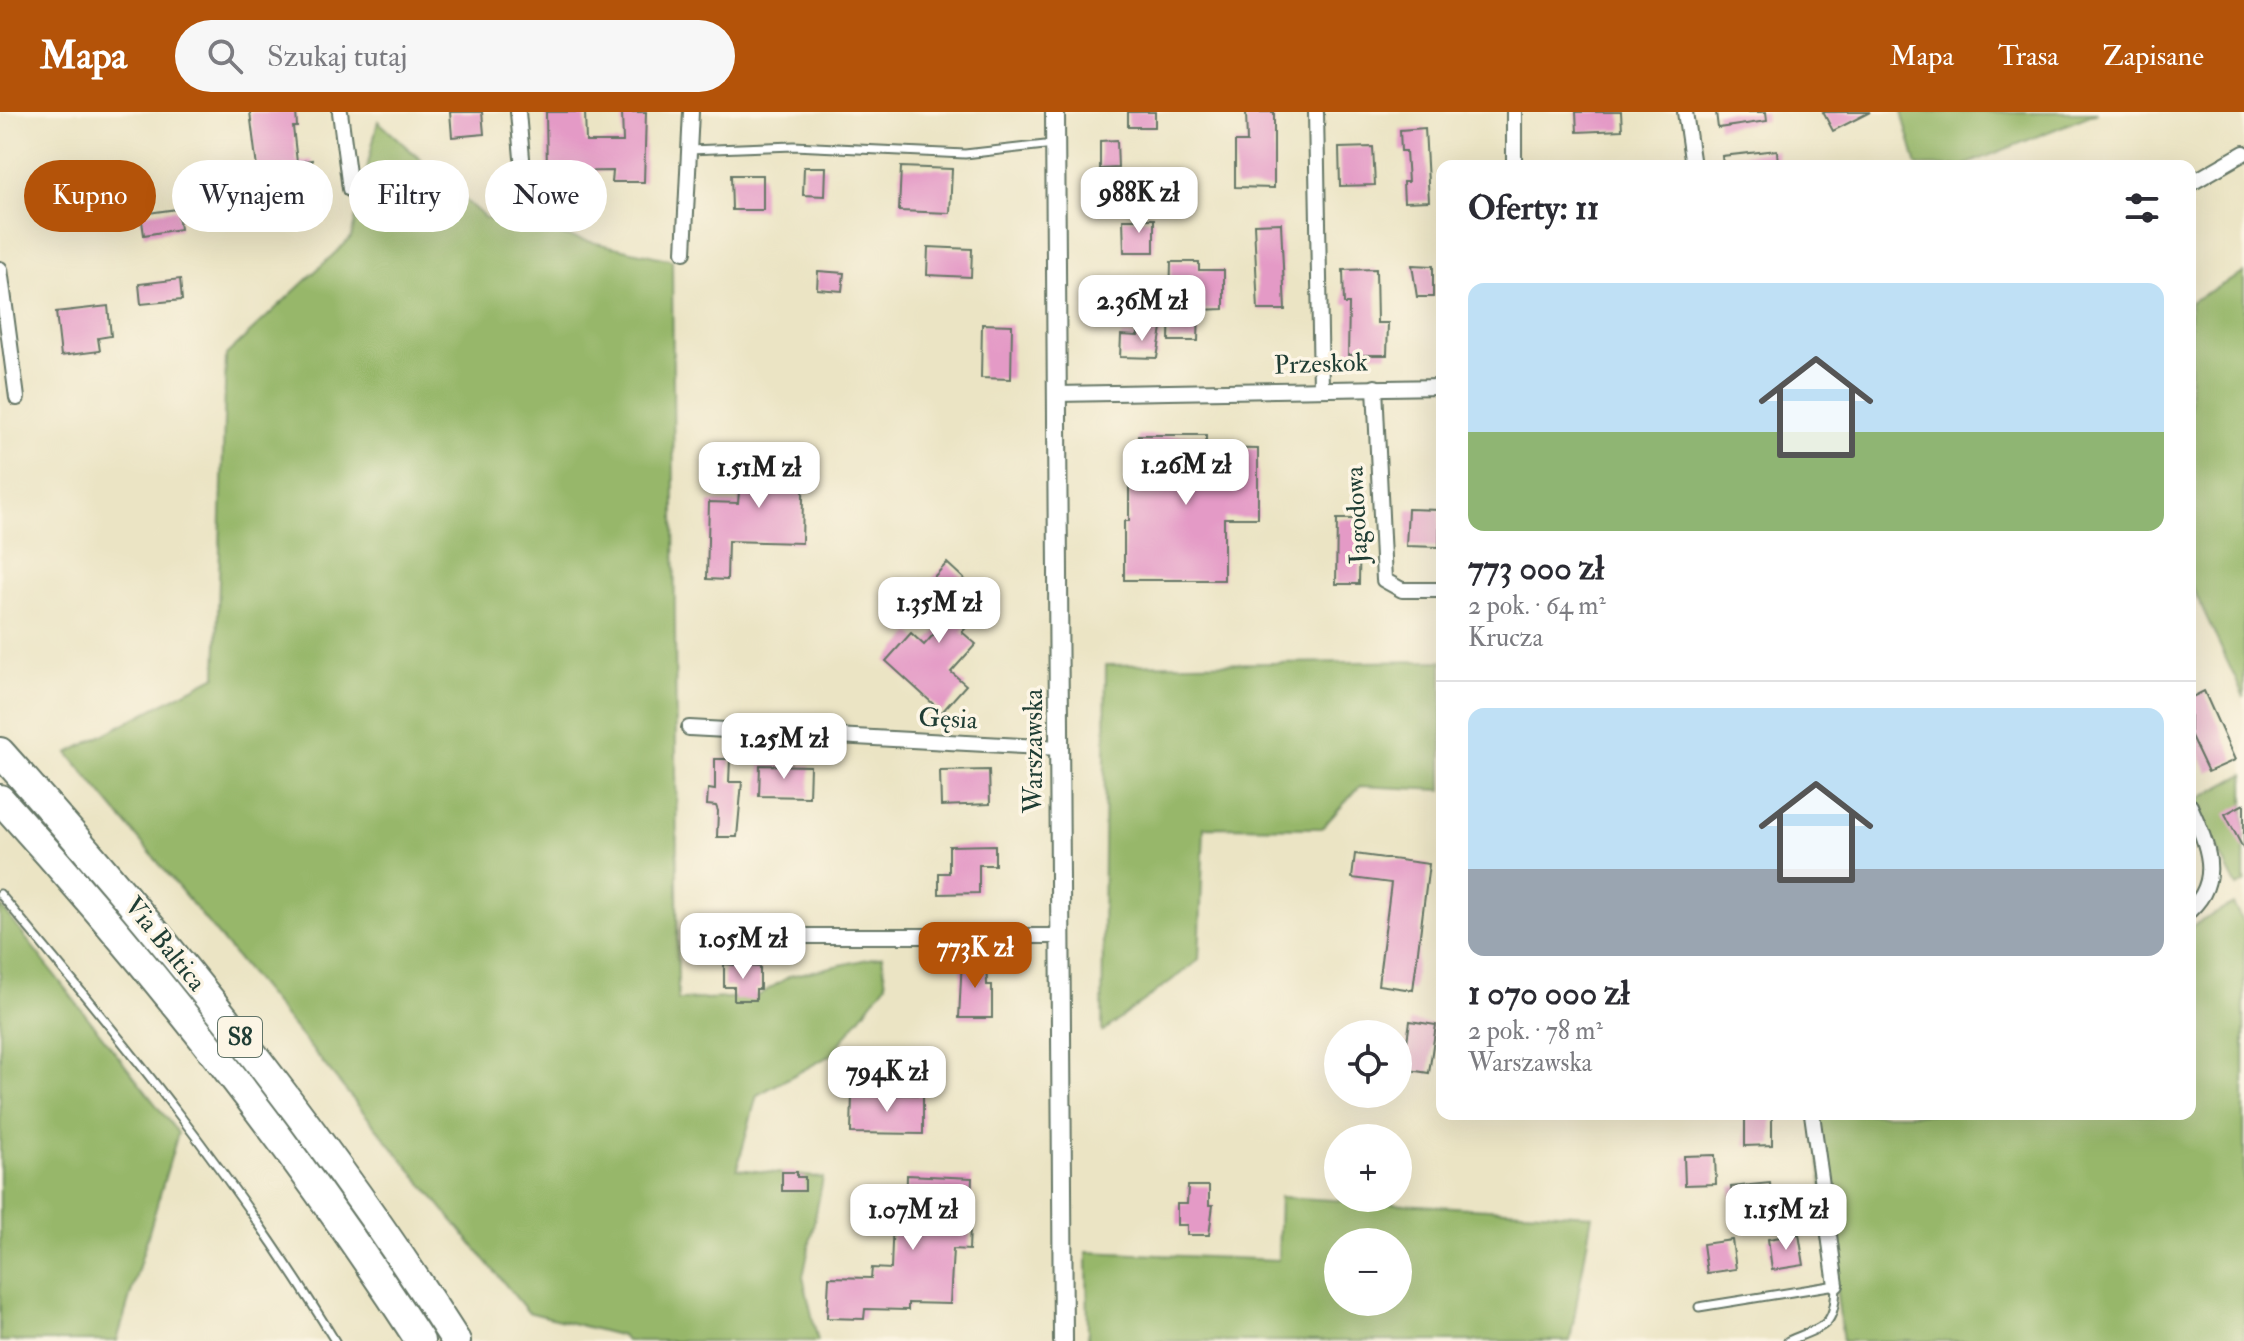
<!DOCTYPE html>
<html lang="pl">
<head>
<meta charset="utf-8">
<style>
  :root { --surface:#fff; --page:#f7f7f7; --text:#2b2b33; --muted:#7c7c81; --line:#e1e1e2; --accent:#b45309 }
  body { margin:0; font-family:"IM FELL Double Pica",serif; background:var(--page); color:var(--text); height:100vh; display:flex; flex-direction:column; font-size:30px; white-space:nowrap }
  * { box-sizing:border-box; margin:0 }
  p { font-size:26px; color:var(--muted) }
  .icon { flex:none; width:44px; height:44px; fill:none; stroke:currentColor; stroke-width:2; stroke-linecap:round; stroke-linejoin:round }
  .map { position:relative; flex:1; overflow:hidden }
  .drawer { position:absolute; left:1436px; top:48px; width:760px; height:960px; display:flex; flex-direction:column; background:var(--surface); border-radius:16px; box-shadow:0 8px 32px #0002 }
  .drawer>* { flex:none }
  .guide { position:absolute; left:24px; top:48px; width:760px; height:72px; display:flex; gap:16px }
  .tools { position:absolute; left:1324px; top:908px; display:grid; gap:16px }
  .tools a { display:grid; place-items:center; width:88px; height:88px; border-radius:50%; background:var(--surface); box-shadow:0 8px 32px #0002; font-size:40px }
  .price { position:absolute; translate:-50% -68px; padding:0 18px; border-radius:16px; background:#fff; color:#222; font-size:26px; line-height:52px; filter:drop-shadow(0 2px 4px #0008) }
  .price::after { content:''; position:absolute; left:50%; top:48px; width:24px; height:18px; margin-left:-12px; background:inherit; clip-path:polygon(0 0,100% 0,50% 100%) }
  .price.active { background:var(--accent); color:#fff }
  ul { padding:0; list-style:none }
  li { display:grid; align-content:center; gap:16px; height:424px; padding:0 32px }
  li+li { border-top:2px solid var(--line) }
  li span { display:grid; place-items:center; height:248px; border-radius:16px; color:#555 }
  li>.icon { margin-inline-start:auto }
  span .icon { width:144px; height:144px; fill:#fffc; stroke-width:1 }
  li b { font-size:34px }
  h2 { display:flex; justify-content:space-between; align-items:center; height:96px; padding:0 32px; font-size:34px }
  .pill { padding:0 28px; border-radius:36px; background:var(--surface); box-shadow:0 8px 32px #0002; font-size:28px; line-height:72px }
  .pill.active { background:var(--accent); color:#fff }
  header { display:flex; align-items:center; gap:48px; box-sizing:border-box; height:112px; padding:0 40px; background:var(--accent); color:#fff }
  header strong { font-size:38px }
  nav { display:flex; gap:44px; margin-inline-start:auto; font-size:28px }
  .search { width:560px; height:72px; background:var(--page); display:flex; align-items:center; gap:20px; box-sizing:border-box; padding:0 28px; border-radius:44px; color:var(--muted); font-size:30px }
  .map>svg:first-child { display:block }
  .forest { fill:#97b76b; stroke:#5b7a50; stroke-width:2; fill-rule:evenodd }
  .building { fill:#e49ac6 }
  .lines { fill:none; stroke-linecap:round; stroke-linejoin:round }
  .service-casing { stroke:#676; stroke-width:11 }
  .minor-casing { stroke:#676; stroke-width:18 }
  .tertiary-casing { stroke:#676; stroke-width:22 }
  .motorway-casing { stroke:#676; stroke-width:32 }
  .service { stroke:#fff; stroke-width:7 }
  .minor { stroke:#fff; stroke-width:14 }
  .tertiary { stroke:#fff; stroke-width:18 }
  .motorway { stroke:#fff; stroke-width:28 }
  .labels { text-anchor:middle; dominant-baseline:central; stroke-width:7; stroke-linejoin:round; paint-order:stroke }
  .shield { fill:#fcf5e5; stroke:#617469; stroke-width:2 }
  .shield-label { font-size:24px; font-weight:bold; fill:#1f3d34 }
  .street-label { font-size:26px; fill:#1f3d34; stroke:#fcf5e5 }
</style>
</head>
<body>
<header>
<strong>Mapa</strong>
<div class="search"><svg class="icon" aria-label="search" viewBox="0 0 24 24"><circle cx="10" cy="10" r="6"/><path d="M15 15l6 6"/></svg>Szukaj tutaj</div>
<nav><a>Mapa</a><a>Trasa</a><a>Zapisane</a></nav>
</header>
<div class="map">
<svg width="2244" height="1229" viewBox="0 0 2244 1229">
  <rect width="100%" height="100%" fill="#fcf5e5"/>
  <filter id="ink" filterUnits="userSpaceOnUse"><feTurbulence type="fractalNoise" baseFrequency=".0125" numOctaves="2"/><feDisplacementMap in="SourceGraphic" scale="16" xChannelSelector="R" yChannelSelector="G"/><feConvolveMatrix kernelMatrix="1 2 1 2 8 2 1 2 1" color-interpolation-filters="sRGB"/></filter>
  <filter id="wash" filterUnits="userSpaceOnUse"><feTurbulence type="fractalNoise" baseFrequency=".006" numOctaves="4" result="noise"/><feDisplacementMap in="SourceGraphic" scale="32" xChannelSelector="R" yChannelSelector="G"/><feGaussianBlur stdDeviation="1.8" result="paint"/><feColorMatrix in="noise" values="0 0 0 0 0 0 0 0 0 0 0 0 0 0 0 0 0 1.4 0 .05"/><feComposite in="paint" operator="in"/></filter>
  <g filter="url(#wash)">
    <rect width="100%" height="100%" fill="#ebe4c4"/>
    <g class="forest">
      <path d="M1902 0H2098L1963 54H1917Z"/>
      <path d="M378 9 485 106 672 148 678 888 756 885 790 864 882 844 886 872 831 943 757 983 737 1057 823 1066 803 1165 818 1229H626L622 1224 528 1200 68 641 216 564 226 243 351 126Z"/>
      <path d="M2244 161V585L2190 470V190Z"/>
      <path d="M1442 549V678L1360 674 1322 716 1204 715 1199 848 1102 920 1106 553Z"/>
      <path d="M2244 662V771L2237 775 2193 690Z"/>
      <path d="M2233 792 2244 812V1229H1843L1814 1008 1826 1002H2190V815Z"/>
      <path d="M0 793 178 1021 117 1229H0Z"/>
      <path d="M1280 1085 1592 1103 1570 1229H1088L1087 1140 1278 1148ZM1398 1130V1190H1338V1130Z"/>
    </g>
    <g id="blocks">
      <g class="building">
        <path d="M250 0H296L297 15H293L297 50 312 48 314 66 259 72Z"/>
        <path d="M450 0H482L484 22 452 25Z"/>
        <path d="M546 0H585L586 30H623L622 0H646L644 70H612L613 59 547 60Z"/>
        <rect x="1128" y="0" width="27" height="15"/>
        <path d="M1246 0H1274V76L1235 75V30H1247Z"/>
        <path d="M1576 0H1621L1622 18 1577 20Z"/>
        <path d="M1716 0H1766L1767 9 1718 16Z"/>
        <path d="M1823 0H1870L1833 19Z"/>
        <path d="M1425 16 1429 89 1404 90 1403 70H1408L1406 39H1401L1400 18Z"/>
        <path d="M1117 28 1118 56 1100 57V29Z"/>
        <path d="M1373 35 1375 73 1340 74 1339 36Z"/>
        <path d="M1777 38 1778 54H1723L1722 44Z"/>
        <path d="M804 55H826L825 84 803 83Z"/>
        <path d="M901 55 952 57 950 101 899 99Z"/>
        <path d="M731 63H763V98H732Z"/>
        <path d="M177 97 180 117 144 123 141 102Z"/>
        <path d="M1123 107H1154V140H1124Z"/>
        <path d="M1281 111 1285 198H1258L1254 112Z"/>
        <path d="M928 135 972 137 971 165 927 163Z"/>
        <path d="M1171 150H1199V158H1224V197L1199 198 1198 229H1169Z"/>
        <path d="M1412 153 1433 154V185H1417Z"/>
        <path d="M1376 157 1377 211H1388L1387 243H1348L1349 192H1344L1343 158Z"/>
        <path d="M818 159 844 161 842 179 817 177Z"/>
        <path d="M180 167 182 188 141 192 139 172Z"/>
        <path d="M108 194 111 224 98 226 100 239 61 244 56 200Z"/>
        <path d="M982 212 1012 213 1011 267 981 266Z"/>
        <path d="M1138 214 1162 216 1157 246 1120 245 1121 223 1138 224Z"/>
        <path d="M1138 323H1206V336L1258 337V406H1224V468H1124V409H1129V372H1138Z"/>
        <path d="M752 341 804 342 802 431 728 429 727 468 707 467 709 390 738 391 739 380H751Z"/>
        <path d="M1408 397 1440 398 1439 435 1406 434Z"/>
        <path d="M1337 407H1360L1359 472H1336Z"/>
        <path d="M947 451 974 476 961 491 976 505 962 520 976 532 951 560 966 573 942 600 886 549 911 521 924 533 946 509 933 498 948 481 932 467Z"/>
        <path d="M2204 579 2235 648 2208 660 2190 622V586Z"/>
        <path d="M715 647H730L729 670H742L737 725H717L718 699 716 694 707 693 708 677 715 678Z"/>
        <path d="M760 653 810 654 809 685 759 684Z"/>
        <path d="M989 658 990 692 941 694 940 659Z"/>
        <path d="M2244 692V738L2225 702Z"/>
        <path d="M995 733V753H979V781L939 782V761H949V734Z"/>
        <path d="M1355 742 1429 752 1413 878 1378 873 1391 771 1352 766Z"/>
        <path d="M962 847H986L987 873H992V906H959Z"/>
        <path d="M724 852 760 855V877H756V888H734V875H724Z"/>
        <path d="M1410 909 1436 913 1429 961 1403 957Z"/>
        <path d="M852 982 923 983V1022L851 1021Z"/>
        <path d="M1745 1002H1772V1033L1745 1034Z"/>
        <path d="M1715 1043 1716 1072 1685 1073 1684 1044Z"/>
        <path d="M782 1060H797V1065H805V1079H782Z"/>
        <path d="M907 1063 972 1066 969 1138 953 1137 950 1192 908 1191V1198L865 1197 864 1207 827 1206 829 1165 871 1166 872 1156 891 1157 893 1105H906Z"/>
        <path d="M1770 1071 1774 1111 1734 1114 1731 1075Z"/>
        <path d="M1188 1074H1209V1093H1213L1209 1123H1187V1113H1177V1092H1187Z"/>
        <path d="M1799 1122 1804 1153 1772 1158 1768 1127Z"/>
        <path d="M1732 1128 1736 1157 1707 1161 1703 1132Z"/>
      </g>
    </g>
  </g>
  <g filter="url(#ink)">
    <use href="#blocks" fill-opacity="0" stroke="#676" stroke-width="2"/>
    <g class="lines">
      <g class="service-casing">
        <g id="service">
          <path d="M689 38 794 34 965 42 1054 32"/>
          <path d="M0 782C120 924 238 1069 335 1229"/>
          <path d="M1699 1195 1836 1173C1835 1216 1825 1213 1788 1229"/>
        </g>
      </g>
      <g class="minor-casing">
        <g id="minor">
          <path d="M340 0 350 77"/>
          <path d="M518 0 522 46"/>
          <path d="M1316 0 1321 276"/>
          <path d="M1685 0 1693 54"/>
          <path d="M1514 54V0"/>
          <path d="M2190 72 2244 41"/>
          <path d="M684 140 691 0"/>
          <path d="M0 157 17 286"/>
          <path d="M1375 275 1384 468 1402 478H1442"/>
          <path d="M1057 282 1442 275"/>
          <path d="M689 616 1060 636"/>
          <path d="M2190 694C2206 730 2224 767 2190 798"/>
          <path d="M791 824H1061"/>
          <path d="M1812 1002 1836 1173"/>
        </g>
      </g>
      <g class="tertiary-casing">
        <path id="tertiary" d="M1055 0 1063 1229"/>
      </g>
      <g class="motorway-casing">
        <g id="motorway">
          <path d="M0 640C166 826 322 1019 456 1229"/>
          <path d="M0 687C153 856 296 1037 420 1229"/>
        </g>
      </g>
      <use href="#service" class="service"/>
      <use href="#minor" class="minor"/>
      <use href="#tertiary" class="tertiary"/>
      <use href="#motorway" class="motorway"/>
    </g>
  </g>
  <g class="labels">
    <rect class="shield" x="218" y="905" width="44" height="40" rx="6"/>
    <g class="shield-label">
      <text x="240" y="925">S8</text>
    </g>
    <g class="street-label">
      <text transform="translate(1321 252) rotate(-2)">Przeskok</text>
      <text transform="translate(1357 403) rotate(-93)">Jagodowa</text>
      <text transform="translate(948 607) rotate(3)">Gęsia</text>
      <text transform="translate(1034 639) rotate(-90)">Warszawska</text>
      <text transform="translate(165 832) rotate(51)">Via Baltica</text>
    </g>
  </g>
</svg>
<div class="tools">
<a><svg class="icon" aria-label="locate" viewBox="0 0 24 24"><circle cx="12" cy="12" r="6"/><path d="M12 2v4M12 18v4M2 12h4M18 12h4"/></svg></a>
<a>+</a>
<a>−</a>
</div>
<b class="price" style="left:1139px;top:123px">988K zł</b>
<b class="price" style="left:1142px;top:231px">2.36M zł</b>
<b class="price" style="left:1186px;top:395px">1.26M zł</b>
<b class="price" style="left:759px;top:398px">1.51M zł</b>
<b class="price" style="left:939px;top:533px">1.35M zł</b>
<b class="price" style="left:784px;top:669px">1.25M zł</b>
<b class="price" style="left:743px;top:869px">1.05M zł</b>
<b class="price active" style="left:975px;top:878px">773K zł</b>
<b class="price" style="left:887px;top:1002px">794K zł</b>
<b class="price" style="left:913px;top:1140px">1.07M zł</b>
<b class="price" style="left:1786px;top:1140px">1.15M zł</b>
<div class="guide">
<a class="pill active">Kupno</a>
<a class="pill">Wynajem</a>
<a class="pill">Filtry</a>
<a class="pill">Nowe</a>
</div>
<section class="drawer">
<h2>Oferty: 11<svg class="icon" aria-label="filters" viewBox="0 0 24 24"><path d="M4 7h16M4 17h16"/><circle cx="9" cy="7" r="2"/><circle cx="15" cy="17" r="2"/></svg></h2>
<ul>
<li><span style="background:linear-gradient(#bfe0f5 60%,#8fb573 0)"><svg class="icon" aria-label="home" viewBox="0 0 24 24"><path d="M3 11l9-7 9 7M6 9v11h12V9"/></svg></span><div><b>773 000 zł</b><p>2 pok. · 64 m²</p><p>Krucza</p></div></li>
<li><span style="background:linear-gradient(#bfe0f5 65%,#9aa5b1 0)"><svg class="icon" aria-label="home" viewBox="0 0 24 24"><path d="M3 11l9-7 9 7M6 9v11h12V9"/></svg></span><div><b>1 070 000 zł</b><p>2 pok. · 78 m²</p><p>Warszawska</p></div></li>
</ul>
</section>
</div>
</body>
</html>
